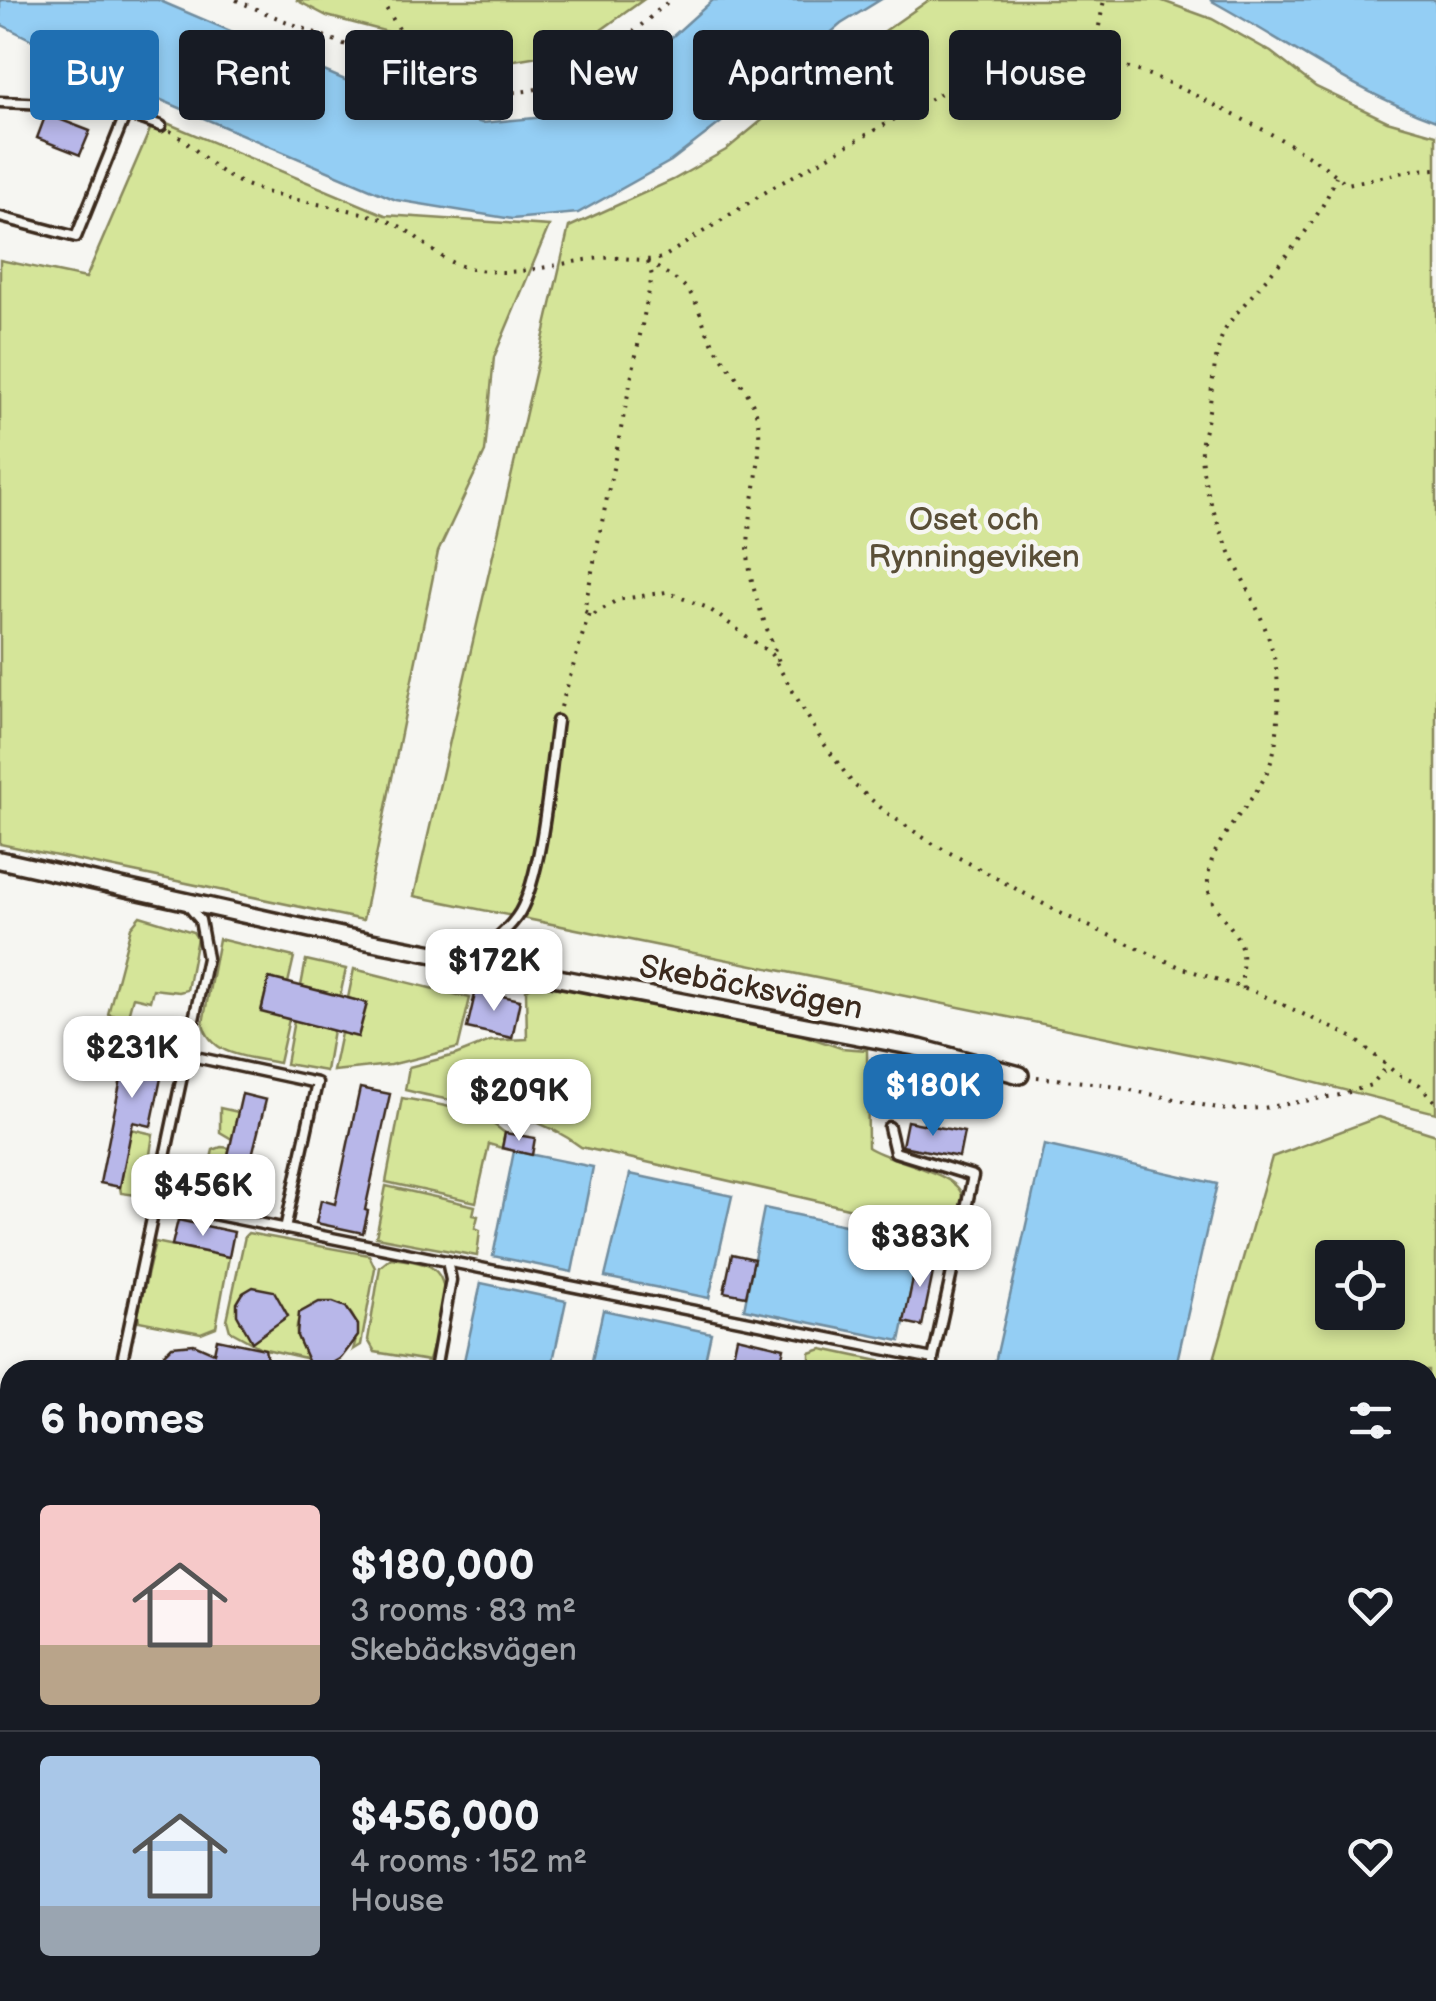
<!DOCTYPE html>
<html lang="en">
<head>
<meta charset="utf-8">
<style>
  :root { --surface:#171b24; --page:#242831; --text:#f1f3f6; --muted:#9ea1a6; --line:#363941; --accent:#1f6fb2 }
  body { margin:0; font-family:"Balsamiq Sans",sans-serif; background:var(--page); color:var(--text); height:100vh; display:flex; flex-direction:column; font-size:38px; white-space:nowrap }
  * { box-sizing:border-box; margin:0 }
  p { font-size:32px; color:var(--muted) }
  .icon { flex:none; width:55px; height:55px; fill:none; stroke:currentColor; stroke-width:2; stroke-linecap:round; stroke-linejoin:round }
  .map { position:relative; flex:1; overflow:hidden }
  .details { position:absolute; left:0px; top:1360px; width:1438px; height:642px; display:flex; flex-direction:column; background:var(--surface); border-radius:30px 30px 0 0; box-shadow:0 5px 15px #0003 }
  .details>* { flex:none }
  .top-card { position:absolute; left:30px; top:30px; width:1378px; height:90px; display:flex; gap:20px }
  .controls { position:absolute; left:1315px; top:1240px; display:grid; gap:20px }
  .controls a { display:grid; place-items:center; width:90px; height:90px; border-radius:10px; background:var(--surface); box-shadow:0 5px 15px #0003; font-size:50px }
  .price { position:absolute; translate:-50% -85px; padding:0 22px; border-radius:20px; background:#fff; color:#222; font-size:32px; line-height:65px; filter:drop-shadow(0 2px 5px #0008) }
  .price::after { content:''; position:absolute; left:50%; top:60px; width:30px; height:22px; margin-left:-15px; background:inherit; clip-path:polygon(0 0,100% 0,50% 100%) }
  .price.selected { background:var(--accent); color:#fff }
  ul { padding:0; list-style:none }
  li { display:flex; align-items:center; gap:30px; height:250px; padding:0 40px }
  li+li { border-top:2px solid var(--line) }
  li span { display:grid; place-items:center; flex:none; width:280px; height:200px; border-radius:10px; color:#555 }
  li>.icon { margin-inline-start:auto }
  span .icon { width:120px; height:120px; fill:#fffc; stroke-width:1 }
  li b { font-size:42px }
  h2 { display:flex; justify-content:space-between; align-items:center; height:120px; padding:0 40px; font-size:42px }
  .pill { padding:0 35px; border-radius:10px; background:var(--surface); box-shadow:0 5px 15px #0003; font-size:35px; line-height:90px }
  .pill.selected { background:var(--accent); color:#fff }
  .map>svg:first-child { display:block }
  .green { fill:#d5e599; stroke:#88885c; stroke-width:2.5; fill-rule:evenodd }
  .water { fill:#94cef4; stroke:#708c9e; stroke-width:2.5 }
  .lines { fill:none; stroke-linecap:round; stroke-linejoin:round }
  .stream { stroke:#708c9e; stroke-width:6 }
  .building { fill:#b8b7e9; stroke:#3b2a1e; stroke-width:2.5 }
  .service-casing { stroke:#3b2a1e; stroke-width:15 }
  .minor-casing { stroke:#3b2a1e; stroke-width:22 }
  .path { stroke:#3b2a1e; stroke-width:4; stroke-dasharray:2.5 8; stroke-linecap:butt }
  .service { stroke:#f6f6f2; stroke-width:8 }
  .minor { stroke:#f6f6f2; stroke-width:15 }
  .labels { text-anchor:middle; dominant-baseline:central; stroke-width:9; stroke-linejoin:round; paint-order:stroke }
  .park-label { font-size:32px; fill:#5a4f37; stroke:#f6f6f2 }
  .street-label { font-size:32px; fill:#3b2a1e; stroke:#f6f6f2 }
</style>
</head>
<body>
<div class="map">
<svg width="1436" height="2001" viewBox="0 0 1436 2001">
  <rect width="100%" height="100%" fill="#f6f6f2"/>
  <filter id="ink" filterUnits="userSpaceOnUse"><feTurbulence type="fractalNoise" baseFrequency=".01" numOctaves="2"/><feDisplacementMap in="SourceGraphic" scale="20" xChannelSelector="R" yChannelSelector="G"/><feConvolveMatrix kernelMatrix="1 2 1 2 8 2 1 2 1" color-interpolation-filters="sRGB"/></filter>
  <g filter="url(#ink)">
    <g class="green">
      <path d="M296 0H643L573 50 503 62 327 16Z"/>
      <path d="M929 0H1160L1212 19 1271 52 1316 87 1387 121 1436 135V1113L1244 1065 414 896 569 227 673 180 726 150 766 117 829 78 872 40Z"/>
      <path d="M155 118 385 215 549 226 494 357 485 452 438 552 363 920 0 844V260L86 278Z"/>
      <path d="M140 916 193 932 197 938 187 990 179 992 153 989 150 1001 133 997 127 1019 108 1014 131 927Z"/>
      <path d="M219 939 294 957 288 983 269 978 261 1011 289 1019 279 1063C251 1057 210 1057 203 1023Z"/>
      <path d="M306 960 346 969 340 996 301 986Z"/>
      <path d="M354 969 470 998 458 1048 390 1065 333 1071 341 1033 358 1037 367 1004 348 998Z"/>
      <path d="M537 984H558L709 1004 841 1048 867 1050 868 1147C890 1162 961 1173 962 1197 963 1207 957 1218 954 1227L944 1230 581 1147C530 1108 466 1106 405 1090L409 1067 455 1055 490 1041 527 1039 526 990Z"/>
      <path d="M294 1020 333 1030 326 1071 286 1064Z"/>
      <path d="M402 1098C437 1104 478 1109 505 1133L502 1148 489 1144 476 1202 386 1182Z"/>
      <path d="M220 1108 238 1112 232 1139 220 1132Z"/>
      <path d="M1379 1117 1436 1135V1703L1428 1714V1370H1211L1272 1157ZM1332 1258H1388V1312H1332Z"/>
      <path d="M131 1129 153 1134 144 1196 121 1193 120 1187Z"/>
      <path d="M221 1147 230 1148 244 1185 272 1190 267 1211 259 1213 205 1199 204 1188 213 1150Z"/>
      <path d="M386 1186 475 1206 473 1215 478 1216 475 1228 480 1230 477 1256 376 1237Z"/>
      <path d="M248 1233 369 1255 375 1268 361 1345 353 1350C374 1284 285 1294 298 1338 300 1345 306 1353 310 1359L261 1348 230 1331 227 1320 245 1236Z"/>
      <path d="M155 1242 229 1257 216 1327 201 1333 139 1321 138 1314Z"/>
      <path d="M391 1258C403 1260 421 1261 431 1267 459 1286 435 1336 429 1361L375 1352 368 1340 380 1267Z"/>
      <path d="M822 1349 897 1365 904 1370H810V1353Z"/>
      <path d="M0 1620 10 1623V1992H348L373 2001H0Z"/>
      <path d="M1436 1774V2001H1255L1262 1992H1428V1785Z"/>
      <path d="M473 1993H1209L1203 2001H492Z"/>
    </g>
    <g class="water">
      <path d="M0 0H158L359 86 482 123 546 117 622 82 713 0H880L841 24 772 83 671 161 578 213 512 219 396 200 98 73 2 25 0 28Z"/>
      <path d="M1210 0H1436V121C1355 92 1285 41 1210 0Z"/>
      <path d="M1044 1145 1217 1184 1175 1370H1007L994 1367Z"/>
      <path d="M514 1151 593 1167 572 1272 493 1256Z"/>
      <path d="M630 1174 732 1196 709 1298 605 1277Z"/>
      <path d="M764 1208 921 1241 900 1341 744 1309Z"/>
      <path d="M481 1283 566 1301 551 1370H462Z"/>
      <path d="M603 1310 711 1333 703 1370H590Z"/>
    </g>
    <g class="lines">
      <g class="stream">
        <path d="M1428 1812 1436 1801"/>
        <path d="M1273 2001 1280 1992"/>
      </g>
    </g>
    <g class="building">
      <path d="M46 114 90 131 80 155 37 138Z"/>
      <path d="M269 978 367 1003 358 1037 261 1012Z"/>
      <path d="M476 990 520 1000 512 1038 467 1028Z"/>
      <path d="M131 1029 162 1035 153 1077 161 1078 151 1126 133 1122 120 1187 100 1183Z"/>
      <path d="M360 1088 390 1094 365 1210 368 1211 363 1233 316 1223 321 1200 335 1204Z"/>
      <path d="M242 1094 266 1100 244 1187 222 1182Z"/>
      <path d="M907 1121 964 1132 959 1157 902 1146Z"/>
      <path d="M505 1133 535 1138 532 1155 502 1148Z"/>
      <path d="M178 1220 234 1232 229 1257 172 1245Z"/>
      <path d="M732 1254 754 1259 746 1296 724 1292Z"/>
      <path d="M918 1255 936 1258 922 1326 904 1322Z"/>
      <path d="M253 1287 274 1291 288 1316 252 1342 237 1315V1303L243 1293Z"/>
      <path d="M319 1302H333L346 1307 358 1325V1336L341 1358 334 1362 331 1370H312L297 1336 299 1313Z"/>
      <path d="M737 1337 784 1348 779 1370H730Z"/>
      <path d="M217 1339 265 1349 269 1370H159L164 1354 172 1346 194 1344 214 1353Z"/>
    </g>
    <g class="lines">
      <g class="service-casing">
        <g id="service">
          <path d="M0 102C56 104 108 104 161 126"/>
          <path d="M0 217 76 237 126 113"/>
          <path d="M469 960C487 946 508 932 520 912 543 872 550 770 557 721"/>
          <path d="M186 1055 317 1083 285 1229"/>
          <path d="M889 1127 895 1152 973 1176 933 1359V1370"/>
          <path d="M153 1202 933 1359"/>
          <path d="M120 1370 207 958 200 920 185 902"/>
          <path d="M435 1370 451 1280 447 1261"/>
        </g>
      </g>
      <g class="minor-casing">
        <path id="minor" d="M0 860 346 937 920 1048 1020 1075"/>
      </g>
      <g class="path">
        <path d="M236 0C273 17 311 31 349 46 411 70 485 110 553 84 598 66 634 31 670 0"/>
        <path d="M381 0 429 77"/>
        <path d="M1093 57 1104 0"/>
        <path d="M170 131C194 145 212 169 237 181 287 205 344 203 393 223 417 233 433 256 458 265 512 282 549 263 602 258 623 256 642 263 662 258L772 188 991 65C1079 36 1157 75 1234 115 1274 135 1313 155 1347 184L1415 170 1436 169"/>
        <path d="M648 262 652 276 584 611 593 615 617 600 666 592 708 608 771 654 822 741 853 784 887 813 930 842 1064 915 1180 967 1260 994 1354 1038 1397 1074 1420 1085 1436 1103"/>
        <path d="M648 262C660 270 676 278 686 288 699 302 701 320 709 336 723 366 753 389 758 421 764 461 748 509 748 551 749 588 767 627 779 662"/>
        <path d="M561 707 589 613"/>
        <path d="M1243 989C1240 974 1245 958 1240 944 1232 922 1210 910 1208 885 1206 842 1251 809 1267 772 1278 748 1279 717 1278 690 1277 642 1255 605 1235 563 1220 531 1203 489 1201 454 1200 442 1206 429 1208 417 1212 392 1213 367 1220 342 1225 324 1242 307 1254 293 1285 256 1320 222 1336 176"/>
        <path d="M1037 1077 1101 1084 1227 1110 1263 1108 1340 1095 1371 1085 1388 1066"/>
        <path d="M0 1565 10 1570"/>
        <path d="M1428 1767 1436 1756"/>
        <path d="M355 1992 382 2001"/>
        <path d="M1241 2001 1247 1992"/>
      </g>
      <use href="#service" class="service"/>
      <use href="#minor" class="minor"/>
    </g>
  </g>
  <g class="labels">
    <g class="park-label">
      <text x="974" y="520">Oset och<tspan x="974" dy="37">Rynningeviken</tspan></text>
    </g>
    <g class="street-label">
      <text transform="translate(751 988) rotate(11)">Skebäcksvägen</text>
    </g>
  </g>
</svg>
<div class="controls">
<a><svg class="icon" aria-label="locate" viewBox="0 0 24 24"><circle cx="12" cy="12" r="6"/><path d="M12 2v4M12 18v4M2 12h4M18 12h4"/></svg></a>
</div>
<b class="price" style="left:494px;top:1014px">$172K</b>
<b class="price" style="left:132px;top:1101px">$231K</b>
<b class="price selected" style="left:933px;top:1139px">$180K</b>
<b class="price" style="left:519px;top:1144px">$209K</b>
<b class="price" style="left:203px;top:1239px">$456K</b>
<b class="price" style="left:920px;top:1290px">$383K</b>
<div class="top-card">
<a class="pill selected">Buy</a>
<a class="pill">Rent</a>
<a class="pill">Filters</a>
<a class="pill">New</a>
<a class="pill">Apartment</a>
<a class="pill">House</a>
</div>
<section class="details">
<h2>6 homes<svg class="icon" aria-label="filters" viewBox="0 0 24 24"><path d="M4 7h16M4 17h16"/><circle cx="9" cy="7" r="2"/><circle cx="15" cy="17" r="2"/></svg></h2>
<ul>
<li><span style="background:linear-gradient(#f6c9c9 70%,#b9a48a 0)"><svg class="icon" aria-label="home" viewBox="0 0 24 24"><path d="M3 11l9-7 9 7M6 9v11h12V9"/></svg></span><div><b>$180,000</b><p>3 rooms · 83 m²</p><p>Skebäcksvägen</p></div><svg class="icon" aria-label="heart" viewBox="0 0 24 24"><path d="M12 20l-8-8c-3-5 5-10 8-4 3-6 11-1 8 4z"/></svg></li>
<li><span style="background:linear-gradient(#a9c7e8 75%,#9aa5b1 0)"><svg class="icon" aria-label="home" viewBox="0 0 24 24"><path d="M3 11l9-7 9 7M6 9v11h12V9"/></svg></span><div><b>$456,000</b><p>4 rooms · 152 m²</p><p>House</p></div><svg class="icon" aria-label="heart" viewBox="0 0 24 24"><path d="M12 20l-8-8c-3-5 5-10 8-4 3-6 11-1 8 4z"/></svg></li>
</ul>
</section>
</div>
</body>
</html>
